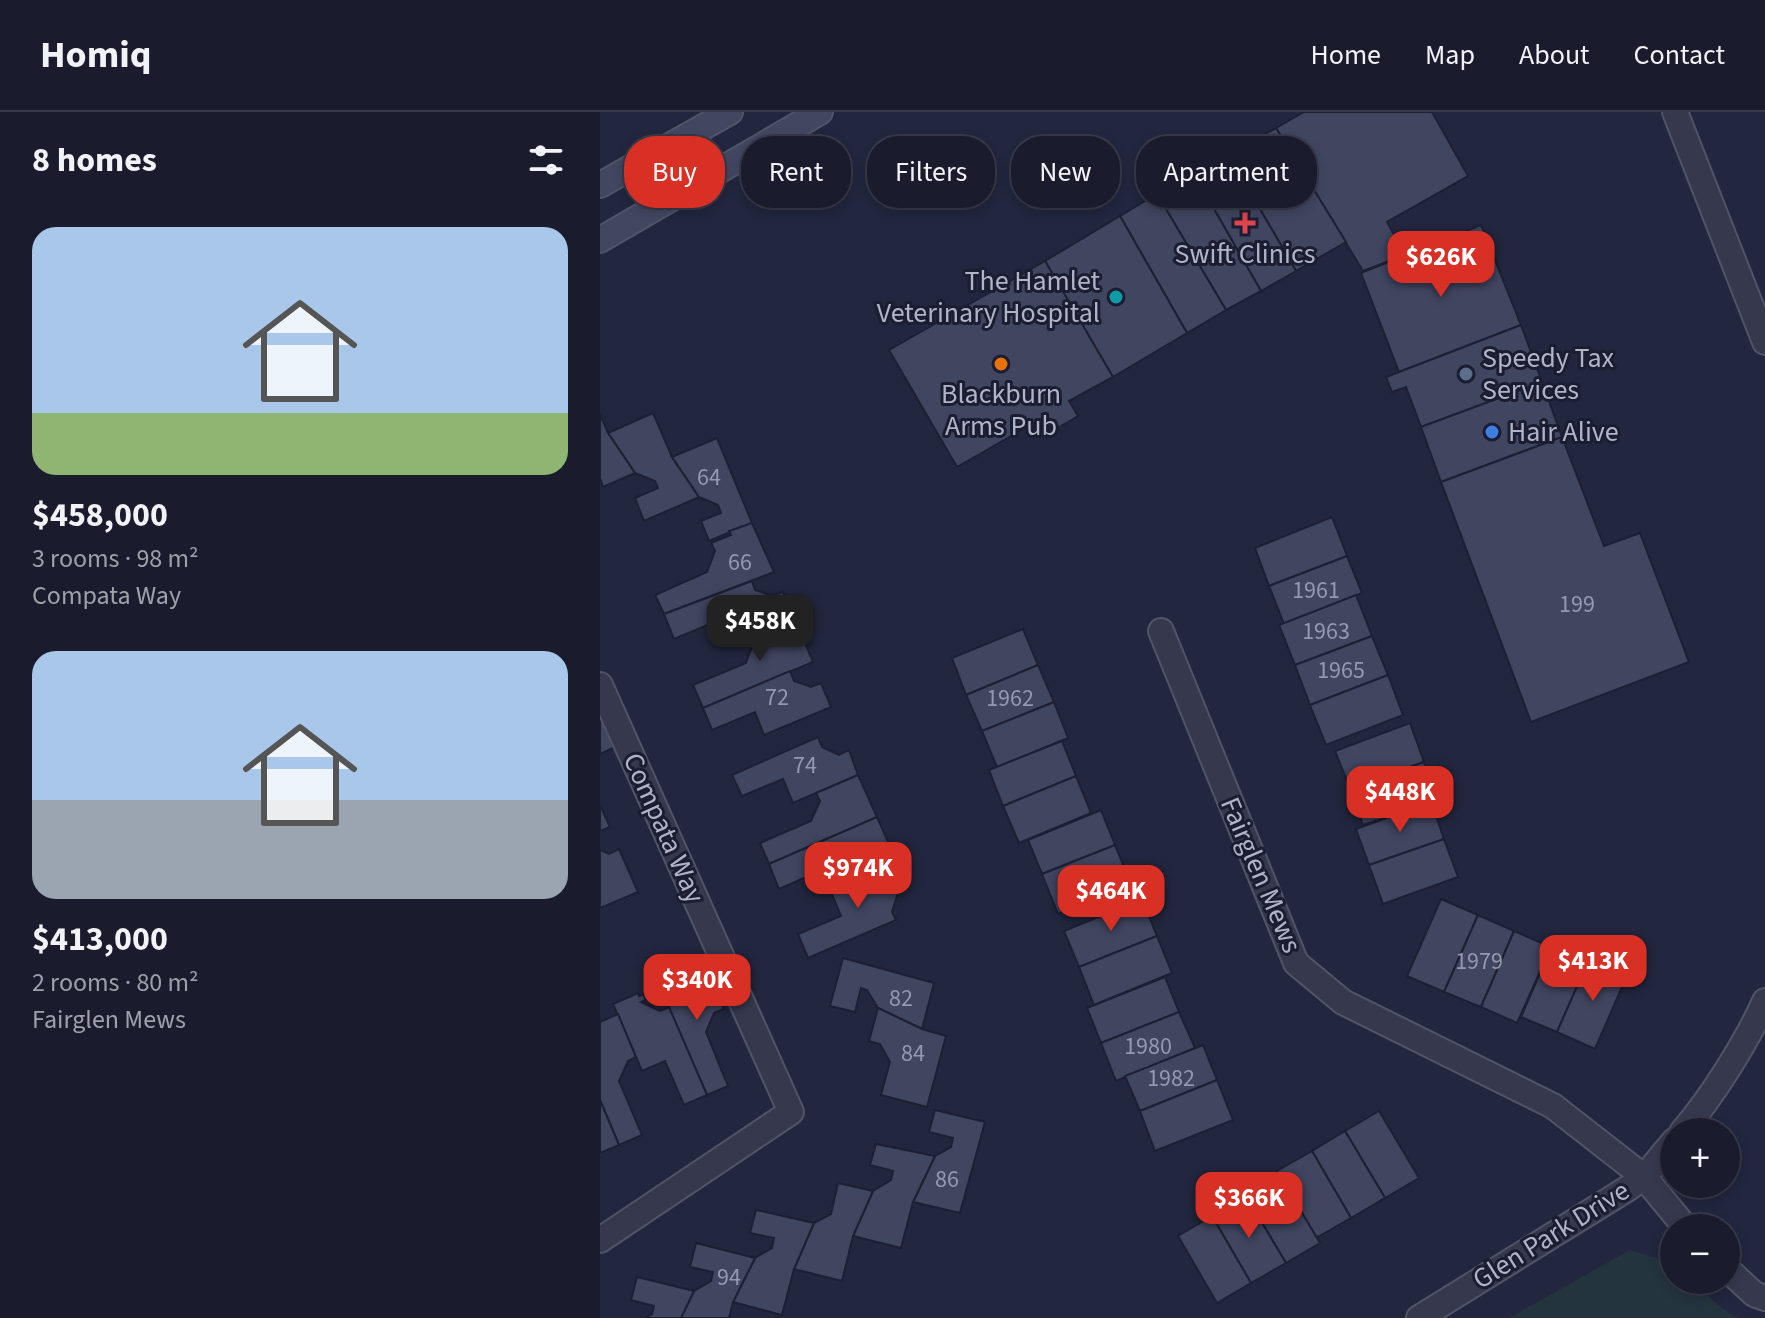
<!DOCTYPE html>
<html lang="en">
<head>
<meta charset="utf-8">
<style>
  :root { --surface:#1a1c2e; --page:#232536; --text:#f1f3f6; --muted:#9fa1aa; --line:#383a4a; --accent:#d93025 }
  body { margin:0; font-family:"Source Sans 3",sans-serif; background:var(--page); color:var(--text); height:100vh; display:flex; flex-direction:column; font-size:30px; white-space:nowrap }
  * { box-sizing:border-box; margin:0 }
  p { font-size:26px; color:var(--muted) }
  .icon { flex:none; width:44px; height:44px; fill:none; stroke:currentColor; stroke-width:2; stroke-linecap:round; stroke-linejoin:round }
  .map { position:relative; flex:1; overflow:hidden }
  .sheet { display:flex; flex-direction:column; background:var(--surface); width:600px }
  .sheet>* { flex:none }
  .hud { position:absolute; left:24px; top:24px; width:760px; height:72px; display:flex; gap:16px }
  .controls { position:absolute; left:1060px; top:1006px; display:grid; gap:16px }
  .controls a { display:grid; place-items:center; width:80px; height:80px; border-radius:50%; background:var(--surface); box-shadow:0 4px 12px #0003,0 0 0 2px var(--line); font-size:40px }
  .price { position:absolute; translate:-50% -68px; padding:0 18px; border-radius:16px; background:var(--accent); color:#fff; font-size:26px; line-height:52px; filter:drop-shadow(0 2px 4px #0008) }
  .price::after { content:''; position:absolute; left:50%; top:48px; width:24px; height:18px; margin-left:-12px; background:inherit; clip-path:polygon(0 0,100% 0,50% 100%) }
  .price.current { background:#222; color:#fff }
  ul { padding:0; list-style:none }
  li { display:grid; align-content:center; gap:16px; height:424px; padding:0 32px }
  li span { display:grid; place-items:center; height:248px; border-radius:24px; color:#555 }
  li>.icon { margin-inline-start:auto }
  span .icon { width:144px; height:144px; fill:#fffc; stroke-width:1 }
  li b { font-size:34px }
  h2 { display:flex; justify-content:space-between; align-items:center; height:96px; padding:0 32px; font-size:34px }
  .chip { padding:0 28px; border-radius:32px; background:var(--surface); box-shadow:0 4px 12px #0003,0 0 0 2px var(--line); font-size:28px; line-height:72px }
  .chip.current { background:var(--accent); color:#fff }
  header { display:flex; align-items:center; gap:48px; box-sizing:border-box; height:112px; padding:0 40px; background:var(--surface); border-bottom:2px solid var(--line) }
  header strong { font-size:38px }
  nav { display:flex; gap:44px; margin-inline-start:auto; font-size:28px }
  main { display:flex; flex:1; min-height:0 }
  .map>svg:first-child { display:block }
  .green { fill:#24343f }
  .building { fill:#404560; stroke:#1d2034; stroke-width:2 }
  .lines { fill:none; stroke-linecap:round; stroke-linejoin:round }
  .lane-casing { stroke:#515468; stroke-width:28 }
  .street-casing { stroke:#515468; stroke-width:28 }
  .secondary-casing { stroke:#515468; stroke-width:28 }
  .lane { stroke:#36394e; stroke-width:24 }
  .street { stroke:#36394e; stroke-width:24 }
  .secondary { stroke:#434661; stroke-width:24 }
  .health-dot { fill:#e0444e; stroke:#1b1e32; stroke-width:3 }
  .culture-dot { fill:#0f9aa8; stroke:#1b1e32; stroke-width:3 }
  .food-dot { fill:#e8710a; stroke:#1b1e32; stroke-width:3 }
  .service-dot { fill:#5c6f8a; stroke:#1b1e32; stroke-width:3 }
  .shop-dot { fill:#3f7fe0; stroke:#1b1e32; stroke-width:3 }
  .labels { text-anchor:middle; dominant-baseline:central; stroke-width:6; stroke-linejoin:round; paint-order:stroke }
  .number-label { font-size:24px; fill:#9598af }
  .poi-label { font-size:28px; fill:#b1b4c9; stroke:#1b1e32 }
  .street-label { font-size:28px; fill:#b1b4c9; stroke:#1b1e32 }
</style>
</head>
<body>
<header>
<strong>Homiq</strong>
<nav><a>Home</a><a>Map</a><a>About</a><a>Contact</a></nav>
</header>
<main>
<section class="sheet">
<h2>8 homes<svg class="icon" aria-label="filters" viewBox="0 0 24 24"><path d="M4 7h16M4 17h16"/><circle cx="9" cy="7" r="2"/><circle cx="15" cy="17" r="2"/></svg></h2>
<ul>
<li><span style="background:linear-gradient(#a9c7e8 75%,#8fb573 0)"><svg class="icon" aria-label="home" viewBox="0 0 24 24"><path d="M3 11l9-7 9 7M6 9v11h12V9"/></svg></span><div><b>$458,000</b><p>3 rooms · 98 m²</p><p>Compata Way</p></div></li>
<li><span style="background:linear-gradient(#a9c7e8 60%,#9aa5b1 0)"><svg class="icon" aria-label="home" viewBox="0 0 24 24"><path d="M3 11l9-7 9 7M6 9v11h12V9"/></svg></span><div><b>$413,000</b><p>2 rooms · 80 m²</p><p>Fairglen Mews</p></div></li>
</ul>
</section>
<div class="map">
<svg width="1165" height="1206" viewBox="0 0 1165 1206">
  <rect width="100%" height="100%" fill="#22263e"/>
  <path class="green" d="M1030 1138 1065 1149 1074 1156V1168H1088L1126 1199 1139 1206H909Z"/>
  <g class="building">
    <path d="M704 0H832L868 64 787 110 805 143 763 159 676 16Z"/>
    <path d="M676 16 746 130 696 159 628 42Z"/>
    <path d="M628 42 696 159 661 179 594 62Z"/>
    <path d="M594 62 661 179 626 198 557 82Z"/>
    <path d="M557 82 626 198 587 221 520 104Z"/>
    <path d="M520 104 587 221 513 265 445 149Z"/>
    <path d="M881 113 921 213 799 260 761 161Z"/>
    <path d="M445 149 513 265 469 289 478 304 454 318 446 304 357 355 289 238Z"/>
    <path d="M921 213 942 270 821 315 806 275 792 280 786 265Z"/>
    <path d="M942 270 962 325 841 370 821 315Z"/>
    <path d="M53 301 72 345 99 385 44 409 35 386 58 376 55 369 35 361 8 321Z"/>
    <path d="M0 302 8 321 35 361 3 375 0 366Z"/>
    <path d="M962 325 1004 434 1040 421 1089 550 931 610 841 370Z"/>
    <path d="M117 326 152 411 109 429 101 409 121 401 118 393 99 385 72 345Z"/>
    <path d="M732 405 747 444 669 474 655 436Z"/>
    <path d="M152 411 174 460 64 502 55 483 107 460 115 439 111 431 131 423 129 419Z"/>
    <path d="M747 444 762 481 684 512 669 474Z"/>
    <path d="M152 469 155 478 173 484 183 480 194 504 127 533 117 509 74 527 64 502Z"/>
    <path d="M756 483 772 524 695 553 679 513Z"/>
    <path d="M194 504 213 550 103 596 93 573 146 551 153 532 150 523Z"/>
    <path d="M423 517 438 553 366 583 352 546Z"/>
    <path d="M772 524 788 563 710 593 695 553Z"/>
    <path d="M438 553 454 590 382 619 366 583Z"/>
    <path d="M190 559 194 569 211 575 221 571 231 595 164 623 155 600 112 618 103 596Z"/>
    <path d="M788 563 803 603 726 633 710 593Z"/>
    <path d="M454 590 468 626 397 655 382 619Z"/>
    <path d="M0 599 15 635 0 642Z"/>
    <path d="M810 611 824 650 750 676 735 639Z"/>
    <path d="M218 625 222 635 239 643 249 638 258 663 193 691 183 667 142 684 132 663Z"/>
    <path d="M462 629 476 664 403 694 389 658Z"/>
    <path d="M824 650 838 688 763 713 750 676Z"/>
    <path d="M258 663 277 705 169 752 160 731 211 709 220 689 216 681Z"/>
    <path d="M476 664 491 701 419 731 403 694Z"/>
    <path d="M831 690 844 727 769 753 756 717Z"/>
    <path d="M0 693 10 715 0 719Z"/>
    <path d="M501 698 515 733 442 762 428 728Z"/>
    <path d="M277 705 297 750 253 770 250 762 231 754 179 777 169 752Z"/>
    <path d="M844 727 858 765 783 792 769 753Z"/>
    <path d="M515 733 531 772 458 802 442 762Z"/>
    <path d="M19 737 38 780 0 796V738L9 742Z"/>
    <path d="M297 750 308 777 298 781 292 800 296 808 208 846 198 822 241 804 231 780Z"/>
    <path d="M542 787 557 824 479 855 464 819Z"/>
    <path d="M841 787 878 803 844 880 807 864Z"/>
    <path d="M878 803 914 819 881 895 844 880Z"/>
    <path d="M914 819 951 835 917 911 881 895Z"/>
    <path d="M557 824 572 861 494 893 479 855Z"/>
    <path d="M954 829 990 845 957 920 921 905Z"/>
    <path d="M990 845 1028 861 995 937 957 920Z"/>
    <path d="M243 846 334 871 322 917 278 896 267 878 261 876 255 900 230 894Z"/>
    <path d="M105 853 124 897 114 901 106 920 128 974 107 983 59 873Z"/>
    <path d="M565 865 579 900 501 931 487 896Z"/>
    <path d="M38 881 39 884 43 882 46 888 41 890 60 899 69 895 107 983 84 993 65 949 42 959 13 892Z"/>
    <path d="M278 896 322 917 346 924 327 995 281 983 290 950 280 932 269 929Z"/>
    <path d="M579 900 595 936 516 969 501 931Z"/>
    <path d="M18 902 36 945 28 949 19 969 42 1023 19 1033 0 988V910Z"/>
    <path d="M603 933 617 968 540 999 525 964Z"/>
    <path d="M617 968 633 1008 555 1039 540 999Z"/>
    <path d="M0 988 19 1033 0 1041Z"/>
    <path d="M335 998 385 1010 360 1101 313 1090 335 1044 351 1035 353 1026 329 1020Z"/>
    <path d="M779 999 819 1066 785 1086 745 1019Z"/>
    <path d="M745 1019 785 1086 751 1106 712 1039Z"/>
    <path d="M276 1032 335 1044 313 1090 301 1136 253 1124 273 1079 291 1068 293 1059 270 1053Z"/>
    <path d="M712 1039 751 1106 716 1126 677 1059Z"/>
    <path d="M680 1064 720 1131 686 1151 646 1084Z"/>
    <path d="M238 1071 273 1079 253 1124 242 1169 194 1157 214 1111 231 1102Z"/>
    <path d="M646 1084 686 1151 651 1171 612 1104Z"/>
    <path d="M156 1098 214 1111 194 1157 182 1203 133 1190 155 1146 172 1136 174 1126 150 1121Z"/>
    <path d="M612 1104 651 1171 617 1191 578 1124Z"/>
    <path d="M96 1131 155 1146 133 1190 129 1206H81L94 1179 111 1169 113 1160 90 1155Z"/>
    <path d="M37 1165 94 1179 81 1206H45L52 1202 54 1194 31 1188Z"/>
  </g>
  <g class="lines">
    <g class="lane-casing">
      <g id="lane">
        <path d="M1044 1065 1086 1116"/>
        <path d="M1126 1156 1154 1182 1165 1186"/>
      </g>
    </g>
    <g class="street-casing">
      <g id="street">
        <path d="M1075 0 1165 230"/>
        <path d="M561 519 696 851 743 890 953 994 1044 1065"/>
        <path d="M0 573 191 1000 0 1128"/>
        <path d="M1082 1020C1112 985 1146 931 1165 889"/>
        <path d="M819 1206 1027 1077 1044 1065 1074 1029"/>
      </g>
    </g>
    <g class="secondary-casing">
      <g id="secondary">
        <path d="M0 73 130 0"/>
        <path d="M0 128 220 0"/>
      </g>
    </g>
    <use href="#lane" class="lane"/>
    <use href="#street" class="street"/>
    <use href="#secondary" class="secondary"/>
  </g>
  <path class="health-dot" d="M641 99h8v8h8v8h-8v8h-8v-8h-8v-8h8z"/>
  <circle class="culture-dot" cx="516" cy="185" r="8"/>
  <circle class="food-dot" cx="401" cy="252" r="8"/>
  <circle class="service-dot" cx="866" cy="262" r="8"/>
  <circle class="shop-dot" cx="892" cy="320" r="8"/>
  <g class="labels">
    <g class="number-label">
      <text x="109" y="365">64</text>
      <text x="140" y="450">66</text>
      <text x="716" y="478">1961</text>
      <text x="977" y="492">199</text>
      <text x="726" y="519">1963</text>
      <text x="741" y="558">1965</text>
      <text x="177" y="585">72</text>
      <text x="410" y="586">1962</text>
      <text x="205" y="653">74</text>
      <text x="879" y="849">1979</text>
      <text x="301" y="886">82</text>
      <text x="548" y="934">1980</text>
      <text x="313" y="941">84</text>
      <text x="571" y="966">1982</text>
      <text x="347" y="1067">86</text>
      <text x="129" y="1165">94</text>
    </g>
    <g class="poi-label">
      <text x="645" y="142">Swift Clinics</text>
      <text x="500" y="169" text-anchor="end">The Hamlet<tspan x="500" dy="32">Veterinary Hospital</tspan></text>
      <text x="882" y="246" text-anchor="start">Speedy Tax<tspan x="882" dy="32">Services</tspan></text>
      <text x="401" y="282">Blackburn<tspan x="401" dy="32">Arms Pub</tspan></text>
      <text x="908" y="320" text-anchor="start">Hair Alive</text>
    </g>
    <g class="street-label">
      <text transform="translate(64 716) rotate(66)">Compata Way</text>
      <text transform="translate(661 763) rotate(67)">Fairglen Mews</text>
      <text transform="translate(951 1123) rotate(-32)">Glen Park Drive</text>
    </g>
  </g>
</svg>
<div class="controls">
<a>+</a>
<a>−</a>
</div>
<b class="price" style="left:841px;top:187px">$626K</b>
<b class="price current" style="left:160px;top:551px">$458K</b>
<b class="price" style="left:800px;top:722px">$448K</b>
<b class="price" style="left:258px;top:798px">$974K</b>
<b class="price" style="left:511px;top:821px">$464K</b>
<b class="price" style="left:993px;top:891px">$413K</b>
<b class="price" style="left:97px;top:910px">$340K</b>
<b class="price" style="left:649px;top:1128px">$366K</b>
<div class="hud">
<a class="chip current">Buy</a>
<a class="chip">Rent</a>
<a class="chip">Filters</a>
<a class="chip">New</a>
<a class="chip">Apartment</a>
</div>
</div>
</main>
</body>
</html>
